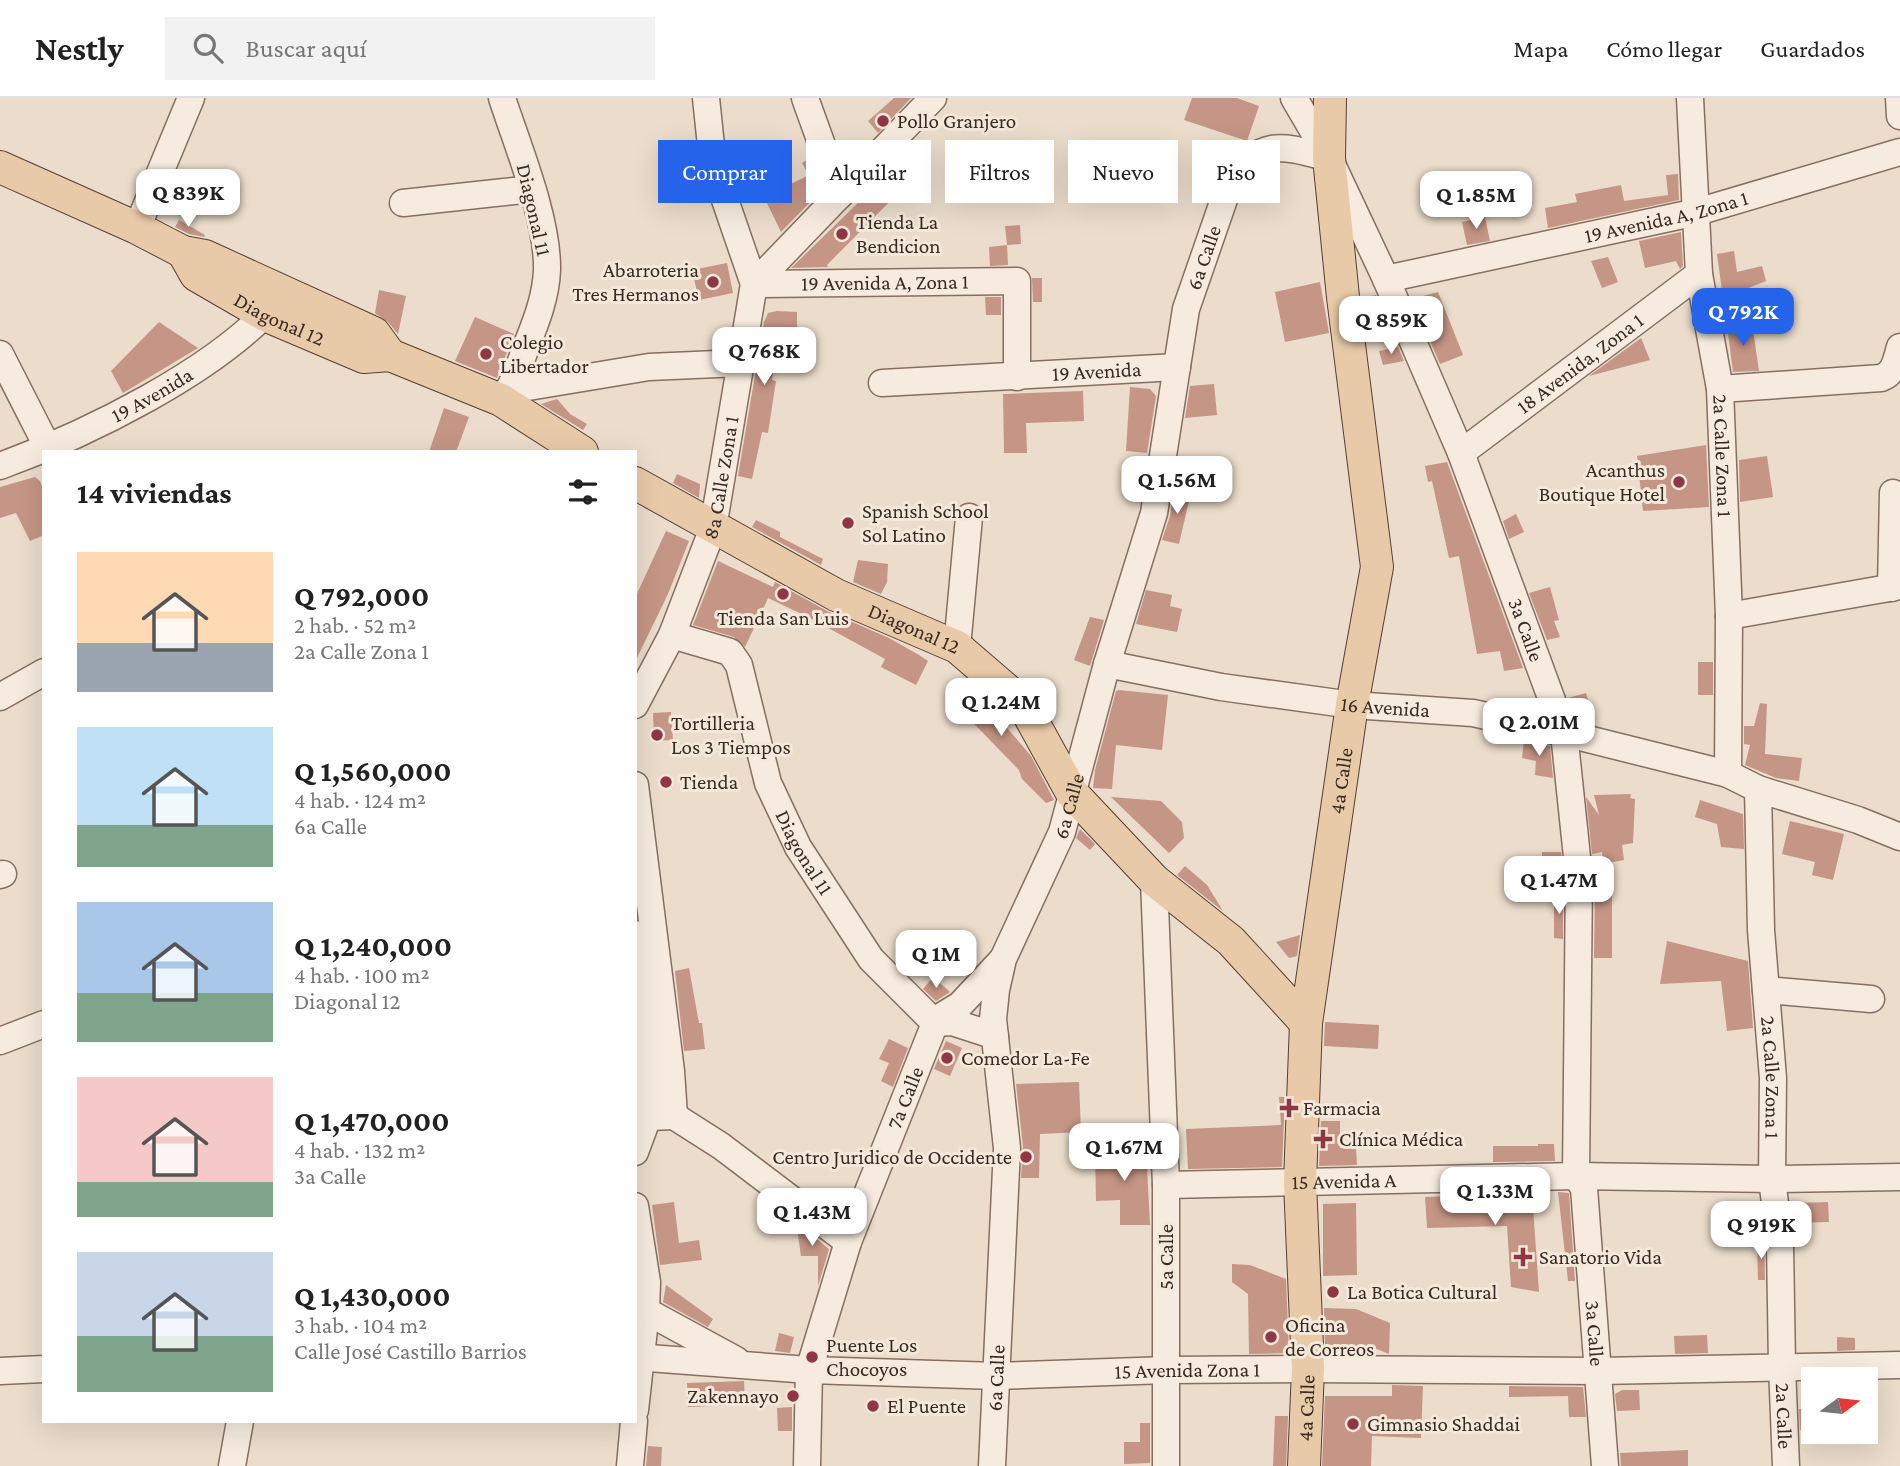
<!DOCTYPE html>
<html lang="es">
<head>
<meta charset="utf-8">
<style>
  :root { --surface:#fff; --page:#f2f2f2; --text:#222; --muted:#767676; --line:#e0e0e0; --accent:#2563eb }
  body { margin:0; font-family:"Crimson Pro",serif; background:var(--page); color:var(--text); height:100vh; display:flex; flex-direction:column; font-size:26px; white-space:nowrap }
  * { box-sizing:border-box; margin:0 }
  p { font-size:23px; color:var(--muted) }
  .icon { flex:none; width:38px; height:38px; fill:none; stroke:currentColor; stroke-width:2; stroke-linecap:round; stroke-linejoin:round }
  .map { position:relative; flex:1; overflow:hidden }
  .side { position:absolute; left:42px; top:352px; width:595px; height:973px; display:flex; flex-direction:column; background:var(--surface); border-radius:0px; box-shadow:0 7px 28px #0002 }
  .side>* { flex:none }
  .hud { position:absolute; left:658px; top:42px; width:665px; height:63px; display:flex; gap:14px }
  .needle { width:46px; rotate:75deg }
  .buttons { position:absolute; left:1801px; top:1269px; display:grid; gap:14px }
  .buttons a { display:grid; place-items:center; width:77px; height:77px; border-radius:0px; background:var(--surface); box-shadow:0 7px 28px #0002; font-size:35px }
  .price { position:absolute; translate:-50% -60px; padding:0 16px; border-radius:14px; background:#fff; color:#222; font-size:23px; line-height:46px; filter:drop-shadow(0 2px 4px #0008) }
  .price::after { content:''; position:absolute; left:50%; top:42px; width:21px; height:16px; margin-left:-10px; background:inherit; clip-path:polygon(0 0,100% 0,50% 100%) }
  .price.active { background:var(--accent); color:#fff }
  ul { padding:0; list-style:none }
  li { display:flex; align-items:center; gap:21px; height:175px; padding:0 35px }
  li span { display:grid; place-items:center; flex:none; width:196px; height:140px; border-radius:0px; color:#555 }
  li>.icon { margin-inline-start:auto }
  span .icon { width:84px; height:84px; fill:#fffc; stroke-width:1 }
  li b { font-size:30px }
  h2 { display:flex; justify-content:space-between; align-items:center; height:84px; padding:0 35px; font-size:30px }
  .pill { padding:0 24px; border-radius:0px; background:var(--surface); box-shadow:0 7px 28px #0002; font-size:24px; line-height:63px }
  .pill.active { background:var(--accent); color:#fff }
  header { display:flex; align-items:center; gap:42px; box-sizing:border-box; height:98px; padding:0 35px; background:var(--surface); border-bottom:2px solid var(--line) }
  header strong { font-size:33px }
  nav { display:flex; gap:38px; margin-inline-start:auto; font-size:24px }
  .search { width:490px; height:63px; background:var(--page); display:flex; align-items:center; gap:18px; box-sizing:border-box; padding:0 24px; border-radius:0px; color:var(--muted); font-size:26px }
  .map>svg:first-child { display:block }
  .building { fill:#c59585 }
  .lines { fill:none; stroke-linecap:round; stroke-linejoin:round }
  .minor-casing { stroke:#866f61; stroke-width:29 }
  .major-casing { stroke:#553e34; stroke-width:34 }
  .minor { stroke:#f6ebde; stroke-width:26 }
  .major { stroke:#e9caa8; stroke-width:32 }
  .poi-dot { fill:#903746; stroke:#f3e8da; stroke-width:2.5 }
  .labels { text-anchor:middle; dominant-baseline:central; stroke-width:6; stroke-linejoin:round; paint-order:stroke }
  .poi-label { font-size:21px; fill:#392a23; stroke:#f3e8da; text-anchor:start }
  .street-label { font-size:21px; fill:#392a23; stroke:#f3e8da }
</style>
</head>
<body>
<header>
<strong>Nestly</strong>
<div class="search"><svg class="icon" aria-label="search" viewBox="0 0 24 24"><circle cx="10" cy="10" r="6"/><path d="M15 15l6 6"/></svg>Buscar aquí</div>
<nav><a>Mapa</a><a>Cómo llegar</a><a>Guardados</a></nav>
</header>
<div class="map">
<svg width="1900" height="1368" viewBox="0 0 1900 1368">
  <rect width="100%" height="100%" fill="#ebdccb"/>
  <g class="building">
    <path d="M894 0H911L878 35 868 23Z"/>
    <path d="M1192 0H1237L1259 8 1247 43 1184 22Z"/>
    <path d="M810 60 822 92 781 134 764 99 809 77 802 65Z"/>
    <path d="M895 69 909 84 827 167 828 169 791 170Z"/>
    <path d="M1678 76 1679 102 1548 130 1545 110 1577 104 1575 96 1621 87 1624 103 1668 97 1666 77Z"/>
    <path d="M1485 119 1490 143 1467 147 1462 124Z"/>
    <path d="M179 122 205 137 204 139 189 136 175 129Z"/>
    <path d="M1020 127 1021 146 1007 147 1005 128Z"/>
    <path d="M1681 134 1683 168 1680 171 1676 163 1645 170 1639 143Z"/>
    <path d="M1007 147 1008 167 990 168 989 149Z"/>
    <path d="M1734 153 1737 174 1762 168 1766 183 1723 200 1717 156Z"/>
    <path d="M1608 159 1618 184 1602 190 1591 163Z"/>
    <path d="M727 165 733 195 699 202 692 172Z"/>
    <path d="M1032 180H1042V204H1033Z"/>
    <path d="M1320 184 1329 235 1285 244 1275 194Z"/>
    <path d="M379 192 406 198 398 236 388 224 375 215Z"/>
    <path d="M1438 194 1463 257 1440 266 1412 201Z"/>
    <path d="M1376 197 1385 218 1365 223 1362 200Z"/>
    <path d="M985 199H1001V217H986Z"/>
    <path d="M777 213 797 214V233L780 234 772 282 776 283 768 335 762 334 752 381 738 378 764 224 768 215Z"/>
    <path d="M475 219 514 236 497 280 455 263Z"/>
    <path d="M159 224 198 250 123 295 111 273Z"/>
    <path d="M1752 224 1759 273 1733 274 1727 227Z"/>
    <path d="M1641 240 1650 262 1589 278Z"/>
    <path d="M1398 249 1404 263 1383 267 1379 253Z"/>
    <path d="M1214 286 1217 317 1185 320 1190 288Z"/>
    <path d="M1130 289 1150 291 1156 298 1147 355 1126 353Z"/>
    <path d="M1083 293 1084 323 1026 325 1027 355H1004L1003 296Z"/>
    <path d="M557 301 570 316 587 326 583 332 541 306Z"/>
    <path d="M444 310 469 319 456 354H429Z"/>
    <path d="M1706 347 1709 409 1643 413 1637 358Z"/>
    <path d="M1767 358 1773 399 1740 404 1739 362Z"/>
    <path d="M1447 364 1523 570 1504 573 1500 553 1477 556 1459 458 1449 460 1432 383 1428 384 1425 368Z"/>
    <path d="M677 376 700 386 699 400 673 385Z"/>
    <path d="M35 379 40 383 44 394V437L30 443 16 415 0 420V389Z"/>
    <path d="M1174 390 1191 394 1179 446 1162 442 1170 418Z"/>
    <path d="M1516 416 1524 434 1509 441 1503 423Z"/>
    <path d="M756 422 780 434V439L823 461 821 467 752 429Z"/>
    <path d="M666 433 689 443 668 496 635 564V500Z"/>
    <path d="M858 462 888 466 887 484 881 496 853 484Z"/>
    <path d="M718 463 773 489 775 484 827 513 889 540 919 557 928 563 916 587 881 569 885 561 812 521 768 500 771 494 745 549 734 539 693 527Z"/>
    <path d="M1550 489 1559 522 1554 523 1560 539 1547 542 1529 495Z"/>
    <path d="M1146 492 1172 497 1170 508 1182 511 1177 534 1136 526Z"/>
    <path d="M1090 519 1104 522 1090 568 1074 562Z"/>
    <rect x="1698" y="564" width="15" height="33"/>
    <path d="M961 581 997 618 1031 658 1054 702 1046 705 1022 681 1019 672 950 601Z"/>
    <path d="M1119 592 1168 597 1162 652 1116 647 1112 691 1093 690 1095 672 1116 593Z"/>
    <path d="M1586 595 1593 619 1576 622 1568 600Z"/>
    <path d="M1760 605 1767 606 1765 656 1802 660 1799 683 1776 680 1745 667 1750 647 1744 646V628H1754Z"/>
    <path d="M671 614 673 642 654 643 653 615Z"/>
    <path d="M1524 642 1550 648 1553 680 1535 677 1536 663 1522 660Z"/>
    <path d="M1631 696 1630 700 1635 701 1633 745 1622 747 1624 762 1603 766 1602 754 1592 756 1586 699 1599 717 1594 697Z"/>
    <path d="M1111 699 1161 703 1182 724 1184 740 1169 755Z"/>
    <path d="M1700 702 1743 716 1744 751 1721 749 1717 726 1695 719Z"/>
    <path d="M1790 723 1844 736 1833 782 1812 777 1815 764 1782 756Z"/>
    <path d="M1080 731 1095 746 1090 752 1076 740Z"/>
    <path d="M1542 754H1561L1563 774 1542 778Z"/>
    <path d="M1185 768 1207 787 1223 813 1177 777Z"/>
    <path d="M1595 794H1612V860H1594Z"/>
    <path d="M1554 795H1563V841L1554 840Z"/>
    <path d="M1300 837 1297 858 1289 860 1276 844Z"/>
    <path d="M1667 843 1748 863 1753 930 1727 933 1721 883 1660 886Z"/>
    <path d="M689 870 699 925H702L705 951 684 953 675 873Z"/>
    <path d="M933 879 950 894 936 903 923 891Z"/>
    <path d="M1325 924 1379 927 1378 951 1324 948Z"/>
    <path d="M889 941 908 950 893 989 881 983 889 965 879 961Z"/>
    <path d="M946 943 962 950 950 978 934 971Z"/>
    <path d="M1079 984 1081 1034 1040 1036 1039 1080H1021L1023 1048 1016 986Z"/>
    <path d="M1279 999H1285L1282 1069 1188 1071 1186 1031 1281 1027Z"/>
    <path d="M1321 1023H1340V1050L1356 1049 1357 1067 1319 1068Z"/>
    <path d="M1538 1046H1554L1555 1063 1493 1064V1048H1538Z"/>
    <path d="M1146 1050 1150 1127H1120V1102L1096 1103 1095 1051Z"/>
    <path d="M1558 1094 1569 1095 1575 1183H1568Z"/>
    <path d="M1532 1095 1539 1194 1511 1189 1507 1128 1427 1130 1425 1099Z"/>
    <path d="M674 1104 679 1145 699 1142 702 1162 660 1167 652 1107Z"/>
    <path d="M1828 1104 1829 1124 1794 1125 1793 1105Z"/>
    <path d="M1356 1105 1357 1177 1323 1178V1106Z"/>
    <path d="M796 1124 829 1151 818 1188V1158H801Z"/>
    <path d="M1757 1143H1764L1765 1182H1758Z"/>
    <path d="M1232 1166 1250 1167 1286 1181 1289 1255 1249 1256 1248 1196 1232 1184Z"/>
    <path d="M666 1187 713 1221 708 1229 663 1204Z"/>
    <path d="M1324 1210 1356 1211 1390 1225 1389 1256 1372 1249 1325 1248Z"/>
    <path d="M779 1235 794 1239 790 1255 775 1253Z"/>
    <path d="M1707 1237 1708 1255 1675 1256 1674 1238Z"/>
    <path d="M1837 1239 1855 1240V1252L1837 1253Z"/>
    <path d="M744 1283 745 1307 688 1309 687 1285Z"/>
    <path d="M1392 1287 1423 1288 1421 1340 1372 1338 1371 1368H1322L1325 1298H1392Z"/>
    <path d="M1509 1288 1583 1289 1586 1319H1569L1568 1298 1509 1299Z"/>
    <path d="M1622 1292H1639L1640 1312 1617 1313 1615 1296Z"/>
    <path d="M792 1309V1333H778L777 1310Z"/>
    <path d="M1799 1311H1813V1332H1800Z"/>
    <path d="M1275 1318H1288L1286 1368H1273Z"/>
    <path d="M1140 1325H1150V1365L1124 1366V1344H1140Z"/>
    <path d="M648 1348 662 1349 661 1368H646Z"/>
    <path d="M1688 1352V1368H1621L1620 1355Z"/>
  </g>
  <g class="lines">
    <g class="minor-casing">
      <g id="minor">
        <path d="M706 0 713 67 754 186"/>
        <path d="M805 0 840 97"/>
        <path id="s1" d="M1294 0 1329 60 1386 181 1461 355 1564 635 1579 778 1576 1078 1584 1090 1605 1368"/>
        <path id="s2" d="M1690 0 1699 176 1720 291 1729 518 1728 676"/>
        <path d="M1899 0 1900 18"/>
        <path d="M403 105 532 91"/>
        <path d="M137 130 191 0"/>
        <path id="s3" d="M1386 181 1697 114 1900 54"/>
        <path id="s4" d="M754 186 1017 183V279"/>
        <path d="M0 256 50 354"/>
        <path id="s5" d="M882 285 1177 269"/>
        <path d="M1720 291 1881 280C1895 275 1896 262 1900 249"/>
        <path d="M510 292 649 269 740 265"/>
        <path d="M501 302C514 287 519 268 526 249 536 224 546 199 547 172 548 121 518 49 502 0"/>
        <path id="s6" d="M1461 355 1699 176"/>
        <path id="s7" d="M0 368C85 337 217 273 276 204"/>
        <path d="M1891 490 1893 395"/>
        <path d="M1729 518 1900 488"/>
        <path id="s8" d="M672 537 730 554 739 567 768 685 798 749 871 861 935 925"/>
        <path d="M957 549 969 419"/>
        <path id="s9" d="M1107 566 1221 589 1352 607 1473 615 1564 635 1728 676 1758 691 1858 722 1900 739"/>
        <path d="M0 599 44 574"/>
        <path id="s10" d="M635 607 672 537 713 430 754 186 933 0"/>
        <path d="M635 687 671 973 674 1018"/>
        <path id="s11" d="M1758 691 1761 832 1773 980 1772 1081 1780 1146 1782 1268 1786 1368"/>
        <path d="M0 777 3 776"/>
        <path d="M1154 782 1166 1087V1368"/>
        <path d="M635 836 647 975 648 1019 635 1054"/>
        <path d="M1766 892 1871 901"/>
        <path d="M935 925 952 924 995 938"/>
        <path d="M0 943 44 926"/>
        <path d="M648 1019 674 1018 721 1048 848 1144"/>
        <path id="s12" d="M1166 1087 1576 1078 1772 1081 1900 1079"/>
        <path d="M635 1108 647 1184 646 1213 635 1312"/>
        <path d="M635 1201 646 1213 736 1262"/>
        <path id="s13" d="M635 1259 809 1272 997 1278 1167 1272 1308 1271 1598 1273 1900 1267"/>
        <path d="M0 1273 44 1271"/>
        <path d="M232 1368 240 1323"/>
        <path d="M630 1368 634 1323"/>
        <path id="s14" d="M807 1368 809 1272 848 1144 935 925 937 921 960 907 1002 862"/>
        <path id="s15" d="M992 1368 1007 1050 993 921 996 892 1003 861 1062 734 1107 566 1154 415 1186 211 1230 84C1261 39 1283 48 1329 60"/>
      </g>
    </g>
    <g class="major-casing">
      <g id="major">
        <path d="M0 69 137 130 183 154 205 158 374 235 390 257"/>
        <path id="s16" d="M183 154 196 177 265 217 364 259 390 257 501 302 582 354"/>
        <path id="s17" d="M635 385 836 497 957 549 1023 606 1072 695 1154 782 1231 843 1306 925"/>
        <path id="s18" d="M1304 1368 1308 1271 1300 1084 1306 925 1352 607 1377 469 1343 199 1329 60 1330 0"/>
      </g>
    </g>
    <use href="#minor" class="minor"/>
    <use href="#major" class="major"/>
  </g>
  <g class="poi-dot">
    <circle cx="883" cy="23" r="7"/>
    <circle cx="842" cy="136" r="7"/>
    <circle cx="713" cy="184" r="7"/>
    <circle cx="486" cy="256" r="7"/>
    <circle cx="1679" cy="384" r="7"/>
    <circle cx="848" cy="425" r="7"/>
    <circle cx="783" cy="496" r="7"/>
    <circle cx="657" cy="637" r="7"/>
    <circle cx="666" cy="684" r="7"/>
    <circle cx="947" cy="960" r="7"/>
    <path d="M1285.5 999.5h7v7h7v7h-7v7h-7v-7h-7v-7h7z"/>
    <path d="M1319.5 1030.5h7v7h7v7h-7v7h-7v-7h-7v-7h7z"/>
    <circle cx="1026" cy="1059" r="7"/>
    <path d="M1519.5 1148.5h7v7h7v7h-7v7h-7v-7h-7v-7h7z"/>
    <circle cx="1333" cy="1194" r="7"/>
    <circle cx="1271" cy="1239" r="7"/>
    <circle cx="812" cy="1259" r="7"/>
    <circle cx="793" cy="1298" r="7"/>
    <circle cx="873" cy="1308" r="7"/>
    <circle cx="1353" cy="1326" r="7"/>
  </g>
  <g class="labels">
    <g class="poi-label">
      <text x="897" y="23">Pollo Granjero</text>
      <text x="856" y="124">Tienda La<tspan x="856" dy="24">Bendicion</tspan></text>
      <text x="699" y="172" text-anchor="end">Abarroteria<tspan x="699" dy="24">Tres Hermanos</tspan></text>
      <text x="500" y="244">Colegio<tspan x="500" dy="24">Libertador</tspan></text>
      <text x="1665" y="372" text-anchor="end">Acanthus<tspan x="1665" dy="24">Boutique Hotel</tspan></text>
      <text x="862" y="413">Spanish School<tspan x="862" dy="24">Sol Latino</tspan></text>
      <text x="783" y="520" text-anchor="middle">Tienda San Luis</text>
      <text x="671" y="625">Tortilleria<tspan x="671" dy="24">Los 3 Tiempos</tspan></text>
      <text x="680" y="684">Tienda</text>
      <text x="961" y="960">Comedor La-Fe</text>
      <text x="1303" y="1010">Farmacia</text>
      <text x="1339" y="1041">Clínica Médica</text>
      <text x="1012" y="1059" text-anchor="end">Centro Juridico de Occidente</text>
      <text x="1539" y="1159">Sanatorio Vida</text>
      <text x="1347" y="1194">La Botica Cultural</text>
      <text x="1285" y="1227">Oficina<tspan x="1285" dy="24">de Correos</tspan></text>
      <text x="826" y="1247">Puente Los<tspan x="826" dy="24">Chocoyos</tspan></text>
      <text x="779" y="1298" text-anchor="end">Zakennayo</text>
      <text x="887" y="1308">El Puente</text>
      <text x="1367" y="1326">Gimnasio Shaddai</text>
    </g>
    <g class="street-label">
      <text transform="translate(534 112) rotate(77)">Diagonal 11</text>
      <text stroke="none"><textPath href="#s3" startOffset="287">19 Avenida A, Zona 1</textPath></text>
      <text stroke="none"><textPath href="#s15" startOffset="1242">6a Calle</textPath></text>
      <text stroke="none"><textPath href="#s4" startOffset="131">19 Avenida A, Zona 1</textPath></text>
      <text stroke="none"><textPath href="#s16" startOffset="121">Diagonal 12</textPath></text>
      <text stroke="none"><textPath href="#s6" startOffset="149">18 Avenida, Zona 1</textPath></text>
      <text stroke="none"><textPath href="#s5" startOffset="215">19 Avenida</textPath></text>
      <text stroke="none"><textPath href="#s7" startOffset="168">19 Avenida</textPath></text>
      <text stroke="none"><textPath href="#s2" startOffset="360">2a Calle Zona 1</textPath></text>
      <text stroke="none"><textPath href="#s10" startOffset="245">8a Calle Zona 1</textPath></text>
      <text stroke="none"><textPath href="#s17" startOffset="315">Diagonal 12</textPath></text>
      <text stroke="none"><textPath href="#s1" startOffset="581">3a Calle</textPath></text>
      <text stroke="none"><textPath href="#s9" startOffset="282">16 Avenida</textPath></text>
      <text stroke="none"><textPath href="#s18" startOffset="688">4a Calle</textPath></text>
      <text stroke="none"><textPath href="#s15" startOffset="676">6a Calle</textPath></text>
      <text stroke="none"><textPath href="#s8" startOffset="276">Diagonal 11</textPath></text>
      <text stroke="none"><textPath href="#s11" startOffset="289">2a Calle Zona 1</textPath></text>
      <text stroke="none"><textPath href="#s14" startOffset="385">7a Calle</textPath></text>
      <text stroke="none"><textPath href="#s12" startOffset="178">15 Avenida A</textPath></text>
      <text transform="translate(1166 1159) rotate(-90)">5a Calle</text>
      <text stroke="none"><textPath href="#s1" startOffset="1295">3a Calle</textPath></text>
      <text stroke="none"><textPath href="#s13" startOffset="553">15 Avenida Zona 1</textPath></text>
      <text stroke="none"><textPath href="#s15" startOffset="88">6a Calle</textPath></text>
      <text stroke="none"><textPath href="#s18" startOffset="58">4a Calle</textPath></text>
      <text stroke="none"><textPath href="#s11" startOffset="628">2a Calle</textPath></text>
    </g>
  </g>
</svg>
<div class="buttons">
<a><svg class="needle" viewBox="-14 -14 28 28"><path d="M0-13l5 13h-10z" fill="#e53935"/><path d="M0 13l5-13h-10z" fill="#767676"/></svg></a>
</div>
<b class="price" style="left:188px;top:131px">Q 839K</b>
<b class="price" style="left:1476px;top:133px">Q 1.85M</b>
<b class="price active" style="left:1743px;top:250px">Q 792K</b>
<b class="price" style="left:1391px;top:258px">Q 859K</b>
<b class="price" style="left:764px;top:289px">Q 768K</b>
<b class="price" style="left:1177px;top:418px">Q 1.56M</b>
<b class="price" style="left:1001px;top:640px">Q 1.24M</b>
<b class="price" style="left:1539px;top:660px">Q 2.01M</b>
<b class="price" style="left:1559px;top:818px">Q 1.47M</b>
<b class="price" style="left:936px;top:892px">Q 1M</b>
<b class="price" style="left:1124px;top:1085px">Q 1.67M</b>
<b class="price" style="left:1495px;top:1129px">Q 1.33M</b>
<b class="price" style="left:812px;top:1150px">Q 1.43M</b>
<b class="price" style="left:1761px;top:1163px">Q 919K</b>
<div class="hud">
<a class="pill active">Comprar</a>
<a class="pill">Alquilar</a>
<a class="pill">Filtros</a>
<a class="pill">Nuevo</a>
<a class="pill">Piso</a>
</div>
<section class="side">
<h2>14 viviendas<svg class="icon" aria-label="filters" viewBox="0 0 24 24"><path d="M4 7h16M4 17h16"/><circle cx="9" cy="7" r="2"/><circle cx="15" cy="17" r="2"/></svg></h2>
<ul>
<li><span style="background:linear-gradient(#ffd9b3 65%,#9aa5b1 0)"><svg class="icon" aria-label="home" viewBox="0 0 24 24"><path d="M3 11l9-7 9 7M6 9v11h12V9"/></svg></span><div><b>Q 792,000</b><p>2 hab. · 52 m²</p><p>2a Calle Zona 1</p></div></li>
<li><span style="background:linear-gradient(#bfe0f5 70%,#7fa58c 0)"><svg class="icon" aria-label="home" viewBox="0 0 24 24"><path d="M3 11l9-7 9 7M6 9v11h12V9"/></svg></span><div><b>Q 1,560,000</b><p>4 hab. · 124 m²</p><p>6a Calle</p></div></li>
<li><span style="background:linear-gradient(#a9c7e8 65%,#7fa58c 0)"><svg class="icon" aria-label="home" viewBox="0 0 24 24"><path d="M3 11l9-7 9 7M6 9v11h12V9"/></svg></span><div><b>Q 1,240,000</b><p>4 hab. · 100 m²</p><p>Diagonal 12</p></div></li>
<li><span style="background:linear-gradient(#f6c9c9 75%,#7fa58c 0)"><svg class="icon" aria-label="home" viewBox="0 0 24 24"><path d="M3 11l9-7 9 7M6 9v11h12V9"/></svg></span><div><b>Q 1,470,000</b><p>4 hab. · 132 m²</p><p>3a Calle</p></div></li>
<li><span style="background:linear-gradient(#c9d6e8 60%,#7fa58c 0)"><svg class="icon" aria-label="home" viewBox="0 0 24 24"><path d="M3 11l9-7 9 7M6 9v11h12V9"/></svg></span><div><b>Q 1,430,000</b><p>3 hab. · 104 m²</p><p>Calle José Castillo Barrios</p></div></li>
</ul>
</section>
</div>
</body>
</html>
